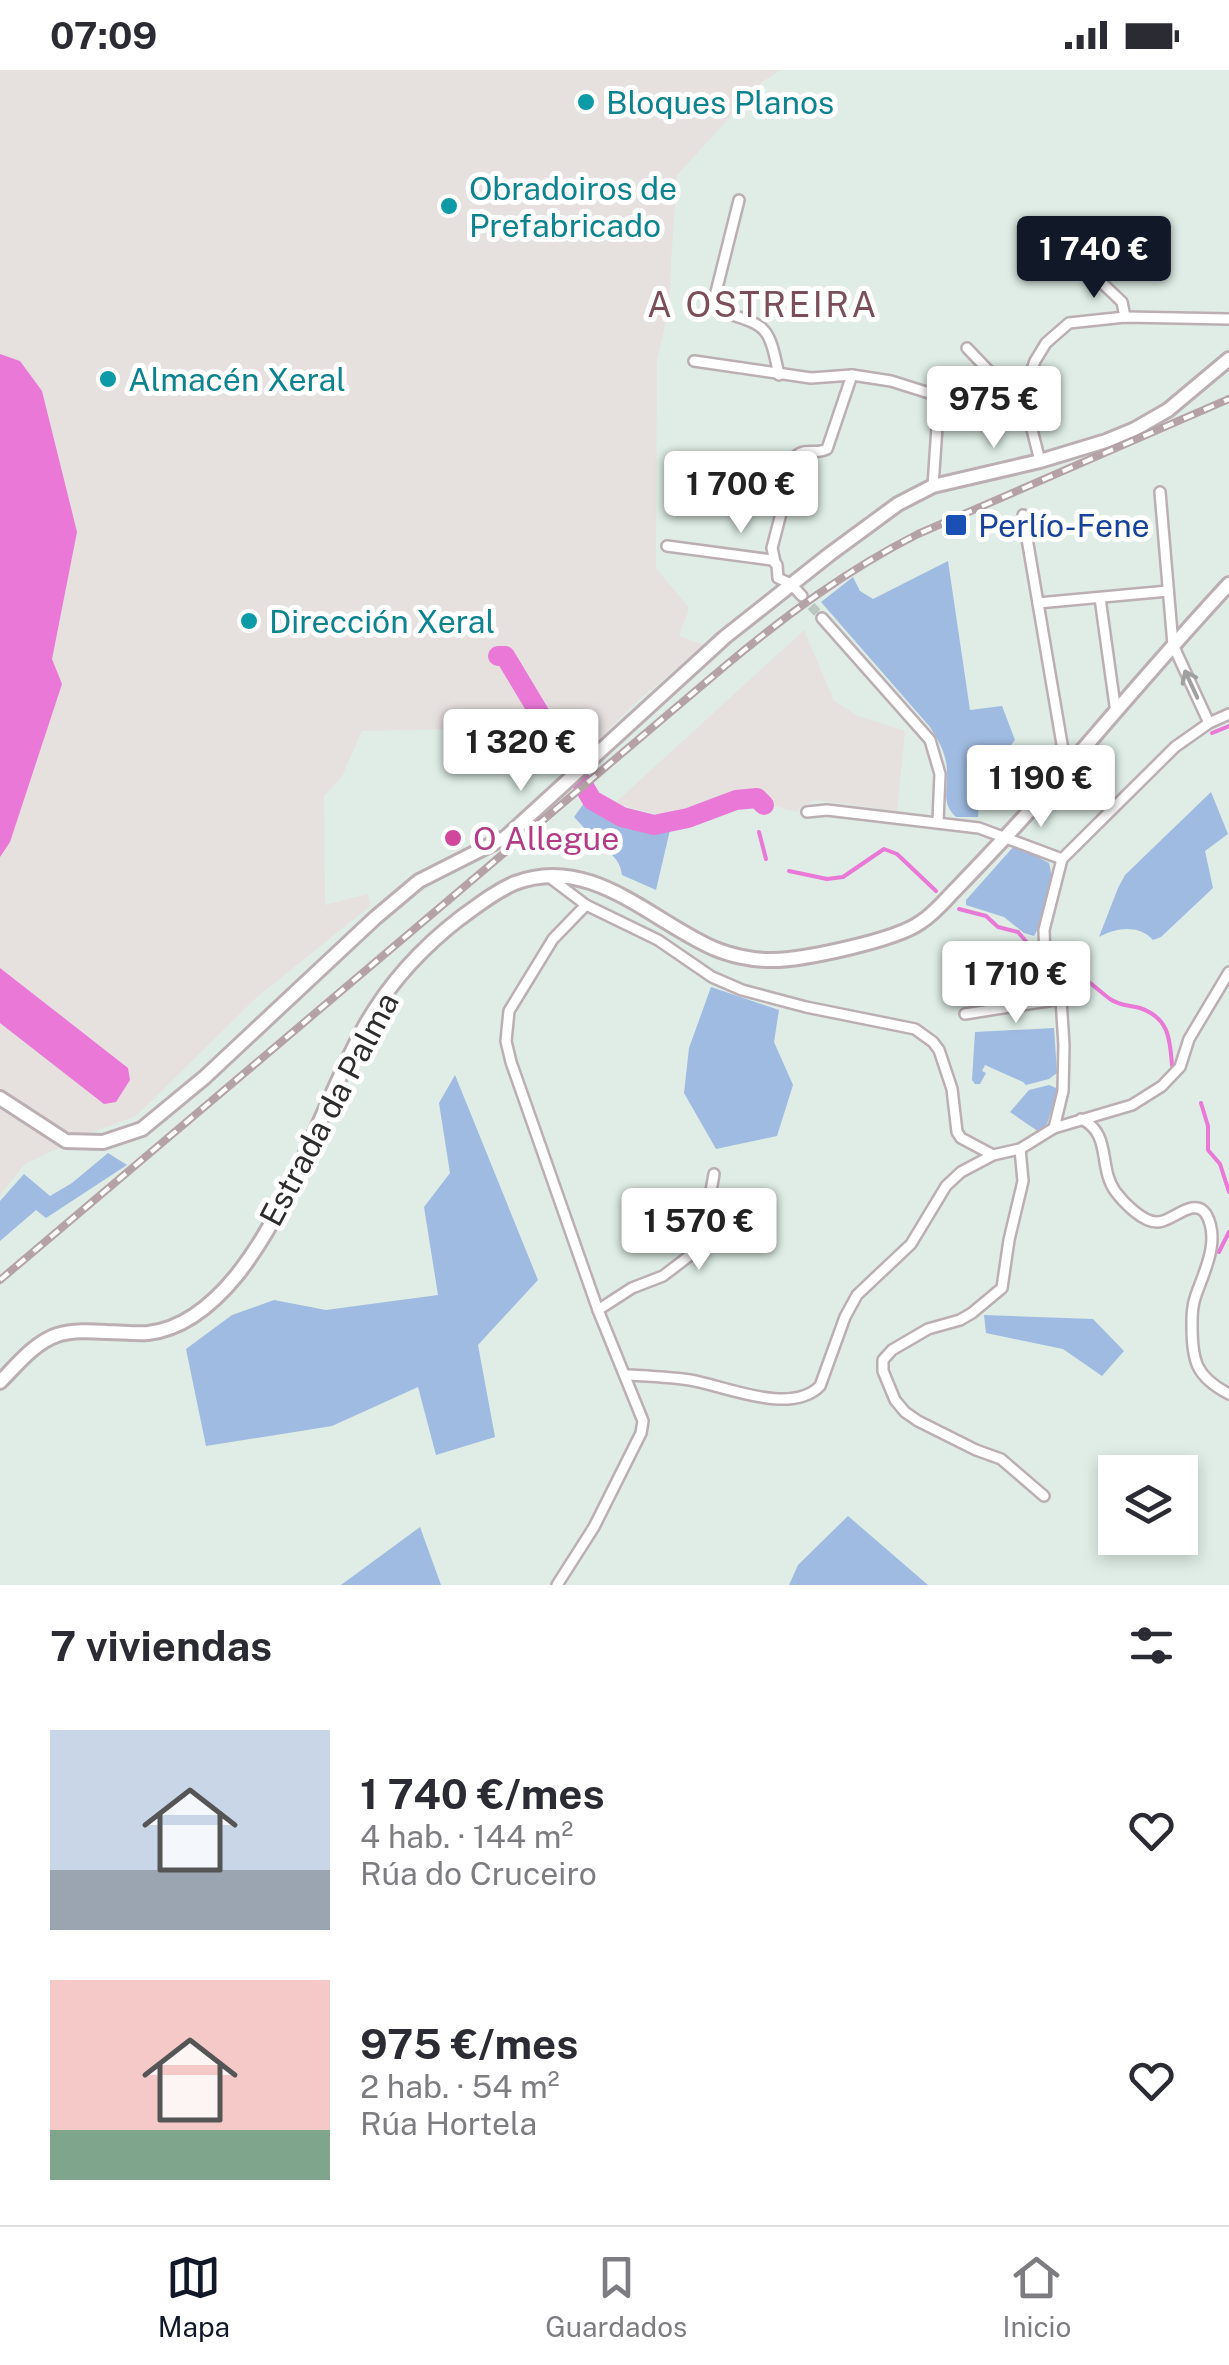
<!DOCTYPE html>
<html lang="es">
<head>
<meta charset="utf-8">
<style>
  :root { --surface:#fff; --page:#f2f2f3; --text:#2b2b33; --muted:#7c7c81; --line:#e1e1e2; --accent:#111827 }
  body { margin:0; font-family:"Public Sans",sans-serif; background:var(--page); color:var(--text); height:100vh; display:flex; flex-direction:column; font-size:38px; white-space:nowrap }
  * { box-sizing:border-box; margin:0 }
  p { font-size:32px; color:var(--muted) }
  .icon { flex:none; width:55px; height:55px; fill:none; stroke:currentColor; stroke-width:2; stroke-linecap:round; stroke-linejoin:round }
  .map { position:relative; height:1515px; overflow:hidden }
  .panel { display:flex; flex-direction:column; background:var(--surface); flex:1 }
  .panel>* { flex:none }
  .fabs { position:absolute; left:1098px; top:1385px; display:grid; gap:20px }
  .fabs a { display:grid; place-items:center; width:100px; height:100px; border-radius:0px; background:var(--surface); box-shadow:0 5px 15px #0003; font-size:50px }
  .price { position:absolute; translate:-50% -85px; padding:0 22px; border-radius:10px; background:#fff; color:#222; font-size:32px; line-height:65px; filter:drop-shadow(0 2px 5px #0008) }
  .price::after { content:''; position:absolute; left:50%; top:60px; width:30px; height:22px; margin-left:-15px; background:inherit; clip-path:polygon(0 0,100% 0,50% 100%) }
  .price.active { background:var(--accent); color:#fff }
  ul { padding:0; list-style:none }
  li { display:flex; align-items:center; gap:30px; height:250px; padding:0 50px }
  li span { display:grid; place-items:center; flex:none; width:280px; height:200px; border-radius:0px; color:#555 }
  li>.icon { margin-inline-start:auto }
  span .icon { width:120px; height:120px; fill:#fffc; stroke-width:1 }
  li b { font-size:42px }
  h2 { display:flex; justify-content:space-between; align-items:center; height:120px; padding:0 50px; font-size:42px }
  .status { display:flex; justify-content:space-between; align-items:center; height:70px; padding:0 50px; background:var(--surface); direction:ltr }
  .status svg { height:28px; fill:currentColor }
  .tab-bar { display:flex; justify-content:space-around; align-items:center; height:140px; border-top:2px solid var(--line); background:var(--surface); font-size:28px; color:var(--muted) }
  .tab-bar a { display:grid; justify-items:center; gap:5px }
  .tab-bar .active { color:var(--accent) }
  .map>svg:first-child { display:block }
  .industrial { fill:#e6e0df }
  .green { fill:#9fbbe1 }
  .water { fill:#e978d6 }
  .lines { fill:none; stroke-linecap:round; stroke-linejoin:round }
  .stream { stroke:#e978d6; stroke-width:4 }
  .river { stroke:#e978d6; stroke-width:20 }
  .street-tunnel { stroke:#bbc6c1; stroke-width:9; stroke-dasharray:9 4.5; stroke-linecap:butt }
  .street-casing { stroke:#bcafb3; stroke-width:14 }
  .secondary-casing { stroke:#bcafb3; stroke-width:18 }
  .street { stroke:#fff; stroke-width:9 }
  .secondary { stroke:#fff; stroke-width:12 }
  .rail-casing { stroke:#b5a2a7; stroke-width:8 }
  .rail { stroke:#fff; stroke-width:4; stroke-dasharray:11; stroke-linecap:butt }
  .oneway { stroke:#a0a0a0 }
  .culture-dot { fill:#0f9aa8; stroke:#fff; stroke-width:4 }
  .transit-dot { fill:#1a4fb4; stroke:#fff; stroke-width:4 }
  .hotel-dot { fill:#d1479c; stroke:#fff; stroke-width:4 }
  .labels { text-anchor:middle; dominant-baseline:central; stroke-width:10; stroke-linejoin:round; paint-order:stroke }
  .culture-label { font-size:32px; fill:#0d838f; stroke:#fff; text-anchor:start }
  .transit-label { font-size:32px; fill:#164399; stroke:#fff; text-anchor:start }
  .hotel-label { font-size:32px; fill:#b23c85; stroke:#fff; text-anchor:start }
  .street-label { font-size:32px; fill:#2c2c2c; stroke:#fff }
  .neighbourhood-label { font-size:35px; letter-spacing:2.5px; fill:#7b4e5a; stroke:#fff }
</style>
</head>
<body>
<div class="status"><b>07:09</b><svg viewBox="0 0 49 12"><path d="M0 12V9h3v3zM5 12V6h3v6zM10 12V3h3v9zM15 12V0h3v12zM26 1h20v11H26zM47 4h2v5h-2z"/></svg></div>
<div class="map">
<svg width="1229" height="1515" viewBox="0 0 1229 1515">
  <rect width="100%" height="100%" fill="#dfede6"/>
  <g class="industrial">
    <path d="M0 0H781L762 12 677 105 671 192 670 233 657 290 656 498 689 538 679 566 704 575 632 636 565 704 544 693 450 659 362 661 341 708 324 726 325 835 368 824 370 836 256 928 136 1046 90 1063 25 1094 0 1125V787L52 589 42 321 20 291 0 284Z"/>
    <path d="M804 560 834 631 858 646 905 661 897 741 816 730 800 737 798 742 768 734 751 718 661 745 614 734Z"/>
  </g>
  <g class="green">
    <path d="M948 491 970 640 1002 636 1015 670 980 714 988 721 984 735H979L978 747H956C941 733 948 721 947 702 947 685 939 671 930 657L821 532 853 507 860 521 873 529Z"/>
    <path d="M1211 722 1228 764 1205 781 1213 818 1161 867 1153 870C1138 854 1116 858 1099 867L1118 818 1125 805Z"/>
    <path d="M585 732 629 756 670 760 656 820 622 805C620 785 603 777 586 773L589 763 574 747Z"/>
    <path d="M1015 775 1049 793C1056 814 1045 848 1034 866L1024 863 1004 847 966 835V830Z"/>
    <path d="M711 917 779 940 774 972 793 1015 777 1066 716 1079 684 1023 689 978Z"/>
    <path d="M1054 958 1057 1003 1049 1009 1026 1015 1023 1012 985 995 982 1001 986 1003 980 1014H975L972 1010 975 962Z"/>
    <path d="M455 1005 538 1210 478 1275 495 1367 436 1385 418 1317 332 1356 206 1376 186 1279 232 1245 274 1230 326 1240 438 1225 424 1137 450 1103 439 1033Z"/>
    <path d="M1049 1015 1056 1018 1057 1023 1047 1054 1039 1062 1010 1042 1029 1020Z"/>
    <path d="M108 1083 127 1095 46 1148 36 1140 0 1171V1131L24 1104 50 1126 72 1113Z"/>
    <path d="M984 1245 1093 1249 1124 1281 1102 1306 1063 1279 986 1263Z"/>
    <path d="M848 1446 928 1515H789L798 1495Z"/>
    <path d="M420 1457 441 1515H341Z"/>
  </g>
  <g class="water">
    <path d="M0 284 20 291 42 321 77 462 52 589 62 614 10 772 0 787Z"/>
    <path d="M0 898 128 998 130 1010 116 1032 104 1034 0 953Z"/>
  </g>
  <g class="lines">
    <g class="stream">
      <path d="M1212 663 1229 656"/>
      <path d="M759 762 766 789"/>
      <path d="M789 801 827 809 843 807 884 779 897 784 936 821"/>
      <path d="M959 839 986 846 998 857 1018 862 1035 882"/>
      <path d="M1058 894C1078 900 1094 917 1110 929 1120 936 1129 935 1140 938 1169 948 1170 969 1172 995"/>
      <path d="M1201 1033 1208 1056V1080L1220 1094 1229 1122"/>
      <path d="M1219 1182 1229 1162"/>
    </g>
    <path class="river" d="M498 586H505L544 651 555 681 568 689 592 730 622 747 654 755 688 748 736 730 757 728 764 735"/>
    <path class="street-tunnel" d="M802 526 822 548"/>
    <g class="street-casing">
      <g id="street">
        <path d="M739 130 713 234 718 240C767 257 768 252 779 305"/>
        <path d="M1049 168 1057 170 1122 232 1125 247"/>
        <path d="M967 278 1008 321"/>
        <path d="M694 291 811 308 852 305 891 311 945 328 1001 321 1023 324"/>
        <path d="M1040 391 1023 324 1035 291 1046 273 1069 253 1125 247 1229 249"/>
        <path d="M933 416 939 327"/>
        <path d="M1160 422 1173 575 1209 653"/>
        <path d="M1023 445 1063 680 1075 690"/>
        <path d="M667 476 772 490 777 495 778 508 791 514 802 526"/>
        <path d="M775 492 772 478 796 386C806 377 817 385 827 379L852 305"/>
        <path d="M1100 528 1116 643"/>
        <path d="M1038 533 1168 521"/>
        <path d="M822 548 930 670 940 704 938 751"/>
        <path d="M807 742 827 740 979 758 1062 789"/>
        <path d="M549 807 586 835 658 870 712 907 742 920 806 937 915 959 933 972 939 980 952 1019 957 1062 961 1068 993 1085"/>
        <path d="M965 944 1061 929"/>
        <path d="M1081 1049C1112 1063 1098 1097 1115 1121 1123 1132 1143 1153 1158 1152 1172 1152 1194 1126 1206 1144 1221 1170 1204 1202 1196 1225 1192 1236 1192 1245 1192 1256 1192 1291 1196 1307 1229 1324"/>
        <path d="M1054 1058 1063 1021 1064 975 1061 929 1045 886 1044 860 1062 789 1175 677 1209 653 1229 644"/>
        <path d="M1020 1079 1023 1111 1009 1170 1002 1218 972 1243 960 1250 928 1259 892 1280 883 1290V1301L895 1330 905 1342 918 1351 976 1380 1001 1389 1044 1426"/>
        <path d="M598 1240 632 1218 663 1206 701 1177 714 1104"/>
        <path d="M626 1305C647 1306 669 1307 690 1310 726 1316 790 1346 820 1316L845 1247 857 1225 911 1174 946 1116 961 1102 993 1085 1020 1079 1054 1058 1132 1035 1162 1016 1180 997 1189 969 1229 902"/>
        <path d="M557 1515 594 1457 641 1363 643 1351 598 1240 511 992 506 971 509 941 553 869 586 835"/>
      </g>
    </g>
    <g class="secondary-casing">
      <g id="secondary">
        <path d="M0 1028 66 1071 103 1072 142 1059 205 1007 375 848 419 811 506 767 725 567 830 484 898 434 933 416 1040 391 1106 371 1135 359 1168 340 1229 289"/>
        <path d="M0 1312C17 1295 34 1273 57 1265 73 1260 90 1261 107 1262 120 1262 135 1264 148 1263 184 1259 215 1232 237 1205 295 1131 321 1036 366 954 389 914 423 877 459 849 477 836 494 822 515 813 590 784 650 850 713 878 729 885 751 890 769 890 800 891 897 870 921 852 935 843 946 829 957 818 982 792 1007 766 1031 739 1097 664 1161 587 1229 514"/>
      </g>
    </g>
    <use href="#street" class="street"/>
    <use href="#secondary" class="secondary"/>
    <g class="rail-casing">
      <path id="rail" d="M0 1210 725 596C786 545 847 500 918 464L1229 329"/>
    </g>
    <use href="#rail" class="rail"/>
  </g>
  <defs><path id="oneway-shaft" d="M-6 0H5M1.5-3L5.5 0L1.5 3" fill="none" stroke-width="1.6" stroke-linecap="round" stroke-linejoin="round" transform="scale(2.5)"/></defs>
  <use class="oneway" href="#oneway-shaft" transform="translate(1191 614) rotate(-115)"/>
  <g class="culture-dot">
    <circle cx="586" cy="32" r="10"/>
    <circle cx="449" cy="136" r="10"/>
    <circle cx="108" cy="309" r="10"/>
    <circle cx="249" cy="551" r="10"/>
  </g>
  <rect class="transit-dot" x="944" y="443" width="24" height="24" rx="5"/>
  <circle class="hotel-dot" cx="453" cy="768" r="10"/>
  <g class="labels">
    <g class="culture-label">
      <text x="606" y="32">Bloques Planos</text>
      <text x="469" y="118">Obradoiros de<tspan x="469" dy="37">Prefabricado</tspan></text>
      <text x="128" y="309">Almacén Xeral</text>
      <text x="269" y="551">Dirección Xeral</text>
    </g>
    <g class="transit-label">
      <text x="978" y="455">Perlío-Fene</text>
    </g>
    <g class="hotel-label">
      <text x="473" y="768">O Allegue</text>
    </g>
    <g class="street-label">
      <text transform="translate(329 1039) rotate(-62)">Estrada da Palma</text>
    </g>
    <g class="neighbourhood-label">
      <text x="763" y="234">A OSTREIRA</text>
    </g>
  </g>
</svg>
<div class="fabs">
<a><svg class="icon" aria-label="layers" viewBox="0 0 24 24"><path d="M12 4l9 5-9 5-9-5zM3 14l9 5 9-5"/></svg></a>
</div>
<b class="price active" style="left:1094px;top:231px">1 740 €</b>
<b class="price" style="left:994px;top:381px">975 €</b>
<b class="price" style="left:741px;top:466px">1 700 €</b>
<b class="price" style="left:521px;top:724px">1 320 €</b>
<b class="price" style="left:1041px;top:760px">1 190 €</b>
<b class="price" style="left:1016px;top:956px">1 710 €</b>
<b class="price" style="left:699px;top:1203px">1 570 €</b>
</div>
<section class="panel">
<h2>7 viviendas<svg class="icon" aria-label="filters" viewBox="0 0 24 24"><path d="M4 7h16M4 17h16"/><circle cx="9" cy="7" r="2"/><circle cx="15" cy="17" r="2"/></svg></h2>
<ul>
<li><span style="background:linear-gradient(#c9d6e8 70%,#9aa5b1 0)"><svg class="icon" aria-label="home" viewBox="0 0 24 24"><path d="M3 11l9-7 9 7M6 9v11h12V9"/></svg></span><div><b>1 740 €/mes</b><p>4 hab. · 144 m²</p><p>Rúa do Cruceiro</p></div><svg class="icon" aria-label="heart" viewBox="0 0 24 24"><path d="M12 20l-8-8c-3-5 5-10 8-4 3-6 11-1 8 4z"/></svg></li>
<li><span style="background:linear-gradient(#f6c9c9 75%,#7fa58c 0)"><svg class="icon" aria-label="home" viewBox="0 0 24 24"><path d="M3 11l9-7 9 7M6 9v11h12V9"/></svg></span><div><b>975 €/mes</b><p>2 hab. · 54 m²</p><p>Rúa Hortela</p></div><svg class="icon" aria-label="heart" viewBox="0 0 24 24"><path d="M12 20l-8-8c-3-5 5-10 8-4 3-6 11-1 8 4z"/></svg></li>
</ul>
</section>
<nav class="tab-bar">
<a class="active"><svg class="icon" aria-label="map" viewBox="0 0 24 24"><path d="M3 6l6-2 6 2 6-2v14l-6 2-6-2-6 2zM9 4v14M15 6v14"/></svg>Mapa</a>
<a><svg class="icon" aria-label="saved" viewBox="0 0 24 24"><path d="M7 4h10v16l-5-4-5 4z"/></svg>Guardados</a>
<a><svg class="icon" aria-label="home" viewBox="0 0 24 24"><path d="M3 11l9-7 9 7M6 9v11h12V9"/></svg>Inicio</a>
</nav>
</body>
</html>
